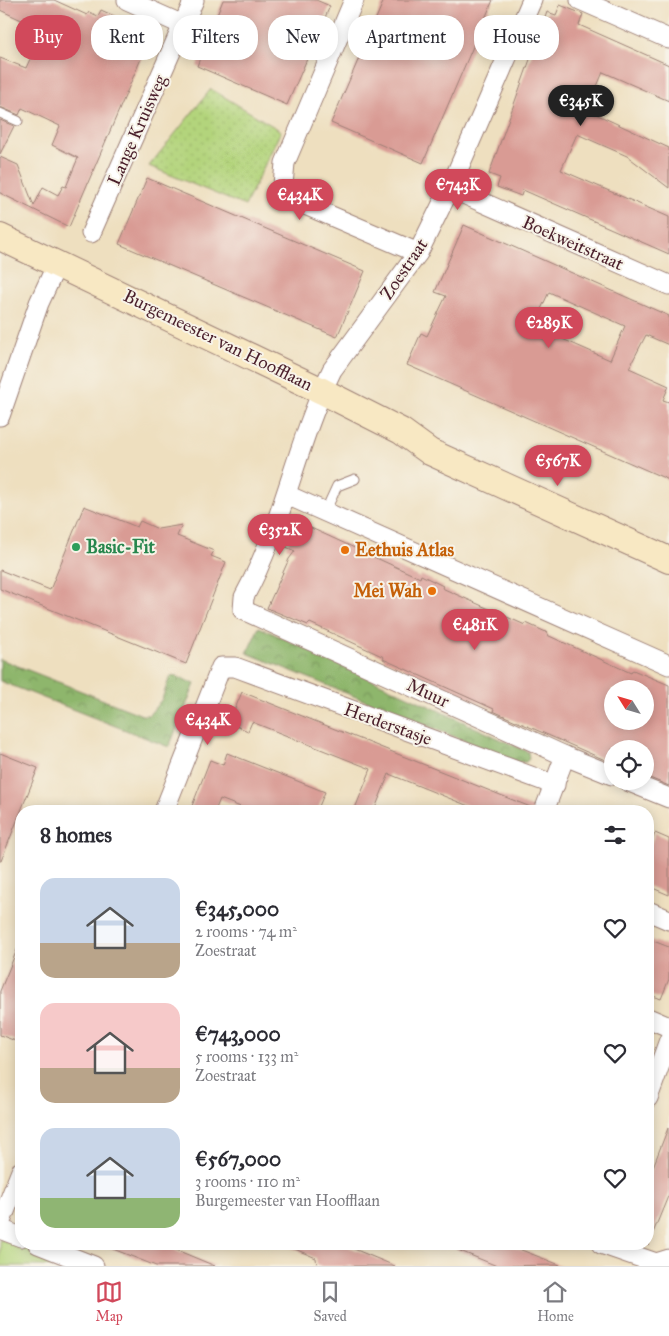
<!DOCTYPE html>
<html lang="en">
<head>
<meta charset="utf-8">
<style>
  :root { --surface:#fff; --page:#f7f7f7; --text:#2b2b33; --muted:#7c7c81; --line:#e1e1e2; --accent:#d1495b }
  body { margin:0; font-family:"IM FELL Great Primer",serif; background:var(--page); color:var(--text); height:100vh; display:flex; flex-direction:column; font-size:19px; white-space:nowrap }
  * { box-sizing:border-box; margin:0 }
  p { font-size:16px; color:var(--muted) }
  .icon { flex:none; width:28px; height:28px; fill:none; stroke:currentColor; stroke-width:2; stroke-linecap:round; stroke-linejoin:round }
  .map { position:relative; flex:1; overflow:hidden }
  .side { position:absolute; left:15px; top:805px; width:639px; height:445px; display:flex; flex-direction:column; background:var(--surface); border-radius:20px; box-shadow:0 2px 12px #0003 }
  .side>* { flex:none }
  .hud { position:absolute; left:15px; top:15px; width:640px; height:45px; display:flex; gap:10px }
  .needle { width:32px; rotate:307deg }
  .fabs { position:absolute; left:604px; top:680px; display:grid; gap:10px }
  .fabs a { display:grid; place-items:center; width:50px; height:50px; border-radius:50%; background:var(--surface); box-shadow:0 2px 12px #0003; font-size:25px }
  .price { position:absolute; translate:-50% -42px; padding:0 11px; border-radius:18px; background:var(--accent); color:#fff; font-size:16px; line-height:32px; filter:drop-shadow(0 1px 2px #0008) }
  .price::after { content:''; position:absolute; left:50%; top:30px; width:15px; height:11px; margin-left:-8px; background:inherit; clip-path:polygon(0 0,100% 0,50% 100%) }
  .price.on { background:#222; color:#fff }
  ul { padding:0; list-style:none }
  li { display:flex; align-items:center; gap:15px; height:125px; padding:0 25px }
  li span { display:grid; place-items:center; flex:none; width:140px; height:100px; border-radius:15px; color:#555 }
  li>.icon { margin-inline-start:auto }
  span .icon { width:60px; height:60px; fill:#fffc; stroke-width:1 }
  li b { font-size:21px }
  h2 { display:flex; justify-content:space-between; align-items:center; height:60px; padding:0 25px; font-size:21px }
  .pill { padding:0 18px; border-radius:20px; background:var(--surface); box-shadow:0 2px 12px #0003; font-size:18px; line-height:45px }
  .pill.on { background:var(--accent); color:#fff }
  .dock { display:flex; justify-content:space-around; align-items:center; height:70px; border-top:1px solid var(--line); background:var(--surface); font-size:14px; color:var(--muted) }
  .dock a { display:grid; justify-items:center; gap:2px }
  .dock .on { color:var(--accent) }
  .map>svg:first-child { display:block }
  .green { fill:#b3d47c; stroke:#7e7a54 }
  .forest { fill:url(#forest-crowns); stroke:#6c6a4c }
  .park { fill:url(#park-dots); stroke:#7e7a54 }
  .building { fill:#d99b94; fill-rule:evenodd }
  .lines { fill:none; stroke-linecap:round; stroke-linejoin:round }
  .lane-casing { stroke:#9c7f75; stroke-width:11 }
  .street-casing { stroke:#9c7f75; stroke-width:21 }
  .secondary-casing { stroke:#9c7f75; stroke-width:28 }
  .lane { stroke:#fff; stroke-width:9 }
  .street { stroke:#fff; stroke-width:19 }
  .secondary { stroke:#f8e8c3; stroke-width:26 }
  .leisure-dot { fill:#2e9e5b; stroke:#f7f3e8; stroke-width:2 }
  .food-dot { fill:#e8710a; stroke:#f7f3e8; stroke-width:2 }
  .labels { text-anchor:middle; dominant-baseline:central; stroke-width:4; stroke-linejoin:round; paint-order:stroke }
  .street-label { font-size:18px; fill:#4a1f2b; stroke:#f7f3e8 }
  .leisure-label { font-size:18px; font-weight:bold; fill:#27864d; stroke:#f7f3e8; text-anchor:start }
  .food-label { font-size:18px; font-weight:bold; fill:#c56008; stroke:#f7f3e8; text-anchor:start }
</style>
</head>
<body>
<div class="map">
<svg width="669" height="1266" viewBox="0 0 669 1266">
  <defs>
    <pattern id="forest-crowns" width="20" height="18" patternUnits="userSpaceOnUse" patternTransform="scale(1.25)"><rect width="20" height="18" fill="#8eb66c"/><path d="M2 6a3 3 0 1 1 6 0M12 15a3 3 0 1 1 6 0" fill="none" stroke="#769359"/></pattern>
    <pattern id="park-dots" width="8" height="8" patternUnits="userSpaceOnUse" patternTransform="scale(1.25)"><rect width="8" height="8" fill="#b3d47c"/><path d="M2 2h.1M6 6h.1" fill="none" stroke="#9bb66b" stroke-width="1.8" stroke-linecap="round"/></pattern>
  </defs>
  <rect width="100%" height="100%" fill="#f7f3e8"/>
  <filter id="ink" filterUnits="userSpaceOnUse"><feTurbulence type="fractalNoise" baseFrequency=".02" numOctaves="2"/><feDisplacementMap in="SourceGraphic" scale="10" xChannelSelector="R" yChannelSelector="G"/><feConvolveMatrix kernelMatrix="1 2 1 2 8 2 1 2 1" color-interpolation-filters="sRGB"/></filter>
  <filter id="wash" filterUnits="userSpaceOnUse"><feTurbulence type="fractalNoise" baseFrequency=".0096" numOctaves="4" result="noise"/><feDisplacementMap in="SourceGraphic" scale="20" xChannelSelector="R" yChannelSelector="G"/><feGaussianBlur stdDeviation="1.12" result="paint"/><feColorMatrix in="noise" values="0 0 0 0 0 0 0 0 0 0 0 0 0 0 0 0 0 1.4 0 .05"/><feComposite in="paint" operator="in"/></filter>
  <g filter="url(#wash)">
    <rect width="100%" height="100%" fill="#eedfbf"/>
    <path class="green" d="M0 1239 67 1266H0Z"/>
    <g class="forest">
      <path d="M259 627 528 752 529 759 526 762H517L247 653Z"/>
      <path d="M0 659 142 715H149L162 699 169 679 173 675 195 684 169 747 0 681Z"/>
    </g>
    <path class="park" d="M211 89 281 131 245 206 149 166Z"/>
    <g id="blocks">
      <g class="building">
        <path d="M0 0H54L87 15 89 12 98 16 101 10 152 33 69 227 0 193V157L18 165 34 206 43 187 58 195 63 186 66 187 78 158 52 145 60 126 22 108 19 115 0 107V58L26 68 43 30 0 10Z"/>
        <path d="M223 0H316L330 6 287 105 197 66Z"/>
        <path d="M384 0H493L423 163 331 123Z"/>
        <path d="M560 5 583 14 579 25 669 65V101L603 72 587 110 669 148V188L627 156 577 134 561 170 669 217V254L523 190 521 196 497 187 500 178 489 174 547 12 556 15Z"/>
        <path d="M0 120 14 126 0 154Z"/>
        <path d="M147 178 365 271 337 337 119 244Z"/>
        <path d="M464 225 669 316V345L646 335 629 368 669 386 663 400 669 402V480L407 365 421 333 427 336 446 296 435 292ZM549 292 625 326 610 360 533 326Z"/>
        <path d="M84 506 137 527 140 521 158 529 182 525 177 536 214 551 211 556 226 562 186 664 0 589V570L50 590Z"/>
        <path d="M298 522 420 578 421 575 443 586 442 588 525 625 526 623 548 633 547 635 631 673 633 670 669 685V786L645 776V749H612V763L493 711 494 709 383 659 384 657 310 623 308 625 267 608 289 559 295 551 286 547ZM612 689H645V721H612Z"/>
        <path d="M242 692 533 808V811H481L389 774 374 811H354L371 769 252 722 248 731 229 723Z"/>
        <path d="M0 753 38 768 1 861H0Z"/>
        <path d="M227 753 325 792 317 811H251L220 799 215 811H190L210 760 223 765Z"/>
        <path d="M655 833 669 839V895L648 886V851Z"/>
        <path d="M648 939 669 947V979L661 999 648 994Z"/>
        <path d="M21 940V1043L0 1035V991Z"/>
        <path d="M668 1128 669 1194 648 1245V1180Z"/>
        <path d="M162 1244 215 1266H156L103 1245Z"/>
        <path d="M283 1244H342L395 1266H317L316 1258Z"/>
        <path d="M443 1244H506L560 1265 497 1266Z"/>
      </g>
    </g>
  </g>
  <g filter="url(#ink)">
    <use href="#blocks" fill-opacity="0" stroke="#9c7f75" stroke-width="1"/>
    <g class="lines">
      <g class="lane-casing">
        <g id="lane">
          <path d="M0 113 18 121"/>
          <path d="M325 512 337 486 355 479"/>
        </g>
      </g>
      <g class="street-casing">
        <g id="street">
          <path d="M127 0 183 25"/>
          <path d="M354 0 285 163 283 185 296 201 418 253"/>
          <path d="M532 0 450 188 418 253 332 370C296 443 283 526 244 597L243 610 565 756 612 775"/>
          <path d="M580 0 669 39"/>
          <path d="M450 188 669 285"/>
          <path d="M91 233 194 0"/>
          <path d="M0 416 39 303 57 264"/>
          <path d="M287 495 669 665"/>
          <path d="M627 781 669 798"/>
          <path d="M164 811 221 667H235L555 785"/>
          <path d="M544 811 565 756"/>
          <path d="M648 911 669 920"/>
          <path d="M648 1018 669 1027"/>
          <path d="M648 1098 669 1040"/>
          <path d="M0 1224 21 1171"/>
          <path d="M0 1229 21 1237"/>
          <path d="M38 1244 94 1266"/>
          <path d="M601 1244 656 1263 669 1259"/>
        </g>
      </g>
      <g class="secondary-casing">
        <path id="secondary" d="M0 237 322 391 401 431 430 452 669 560"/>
      </g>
      <use href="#lane" class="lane"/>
      <use href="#street" class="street"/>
      <use href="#secondary" class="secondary"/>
    </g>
  </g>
  <circle class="leisure-dot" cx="76" cy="547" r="5"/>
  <g class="food-dot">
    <circle cx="345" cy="550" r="5"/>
    <circle cx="432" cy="591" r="5"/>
  </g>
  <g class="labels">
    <g class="street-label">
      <text transform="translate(137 130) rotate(-66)">Lange Kruisweg</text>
      <text transform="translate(573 243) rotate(24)">Boekweitstraat</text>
      <text transform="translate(404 269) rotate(-56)">Zoestraat</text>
      <text transform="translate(218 340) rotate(26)">Burgemeester van Hoofflaan</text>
      <text transform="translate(428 693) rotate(25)">Muur</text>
      <text transform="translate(388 724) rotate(20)">Herderstasje</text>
    </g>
    <g class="leisure-label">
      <text x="86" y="547">Basic-Fit</text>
    </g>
    <g class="food-label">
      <text x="355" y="550">Eethuis Atlas</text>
      <text x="422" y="591" text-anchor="end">Mei Wah</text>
    </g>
  </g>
</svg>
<div class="fabs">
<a><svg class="needle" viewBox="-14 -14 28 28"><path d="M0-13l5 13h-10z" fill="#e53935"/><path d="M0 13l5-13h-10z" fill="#7c7c81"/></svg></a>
<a><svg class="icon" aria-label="locate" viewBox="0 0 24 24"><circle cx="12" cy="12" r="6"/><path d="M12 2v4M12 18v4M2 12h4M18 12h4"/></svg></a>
</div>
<b class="price on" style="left:581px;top:127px">€345K</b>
<b class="price" style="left:458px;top:211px">€743K</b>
<b class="price" style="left:300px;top:221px">€434K</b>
<b class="price" style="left:549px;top:349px">€289K</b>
<b class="price" style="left:558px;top:487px">€567K</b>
<b class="price" style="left:280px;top:556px">€352K</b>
<b class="price" style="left:475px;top:651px">€481K</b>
<b class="price" style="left:208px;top:746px">€434K</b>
<div class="hud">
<a class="pill on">Buy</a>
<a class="pill">Rent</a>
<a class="pill">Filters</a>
<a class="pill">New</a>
<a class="pill">Apartment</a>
<a class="pill">House</a>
</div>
<section class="side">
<h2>8 homes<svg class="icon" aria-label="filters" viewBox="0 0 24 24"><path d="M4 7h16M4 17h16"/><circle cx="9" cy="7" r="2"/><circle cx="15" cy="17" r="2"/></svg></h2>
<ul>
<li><span style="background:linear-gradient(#c9d6e8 65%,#b9a48a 0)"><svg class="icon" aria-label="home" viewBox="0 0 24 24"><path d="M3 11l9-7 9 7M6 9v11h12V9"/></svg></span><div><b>€345,000</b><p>2 rooms · 74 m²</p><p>Zoestraat</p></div><svg class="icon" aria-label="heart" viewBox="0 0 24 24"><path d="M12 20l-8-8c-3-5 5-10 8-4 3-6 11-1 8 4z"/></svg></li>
<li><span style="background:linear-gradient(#f6c9c9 65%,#b9a48a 0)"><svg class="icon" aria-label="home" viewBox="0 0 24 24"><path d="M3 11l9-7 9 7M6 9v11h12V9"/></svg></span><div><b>€743,000</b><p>5 rooms · 133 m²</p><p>Zoestraat</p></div><svg class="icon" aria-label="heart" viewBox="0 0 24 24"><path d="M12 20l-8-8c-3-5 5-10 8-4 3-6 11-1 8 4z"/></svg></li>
<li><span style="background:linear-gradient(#c9d6e8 70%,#8fb573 0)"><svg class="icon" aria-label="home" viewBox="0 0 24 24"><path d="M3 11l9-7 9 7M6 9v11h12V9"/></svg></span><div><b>€567,000</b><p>3 rooms · 110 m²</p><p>Burgemeester van Hoofflaan</p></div><svg class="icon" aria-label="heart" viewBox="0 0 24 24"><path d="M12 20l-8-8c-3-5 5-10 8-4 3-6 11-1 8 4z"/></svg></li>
</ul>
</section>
</div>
<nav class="dock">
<a class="on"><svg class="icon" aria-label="map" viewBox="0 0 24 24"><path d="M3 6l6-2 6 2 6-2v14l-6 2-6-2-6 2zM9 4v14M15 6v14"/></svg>Map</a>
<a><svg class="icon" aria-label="saved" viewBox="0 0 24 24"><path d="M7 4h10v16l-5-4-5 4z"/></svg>Saved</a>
<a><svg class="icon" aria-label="home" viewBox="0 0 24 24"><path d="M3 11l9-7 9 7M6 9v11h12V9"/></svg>Home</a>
</nav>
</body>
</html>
